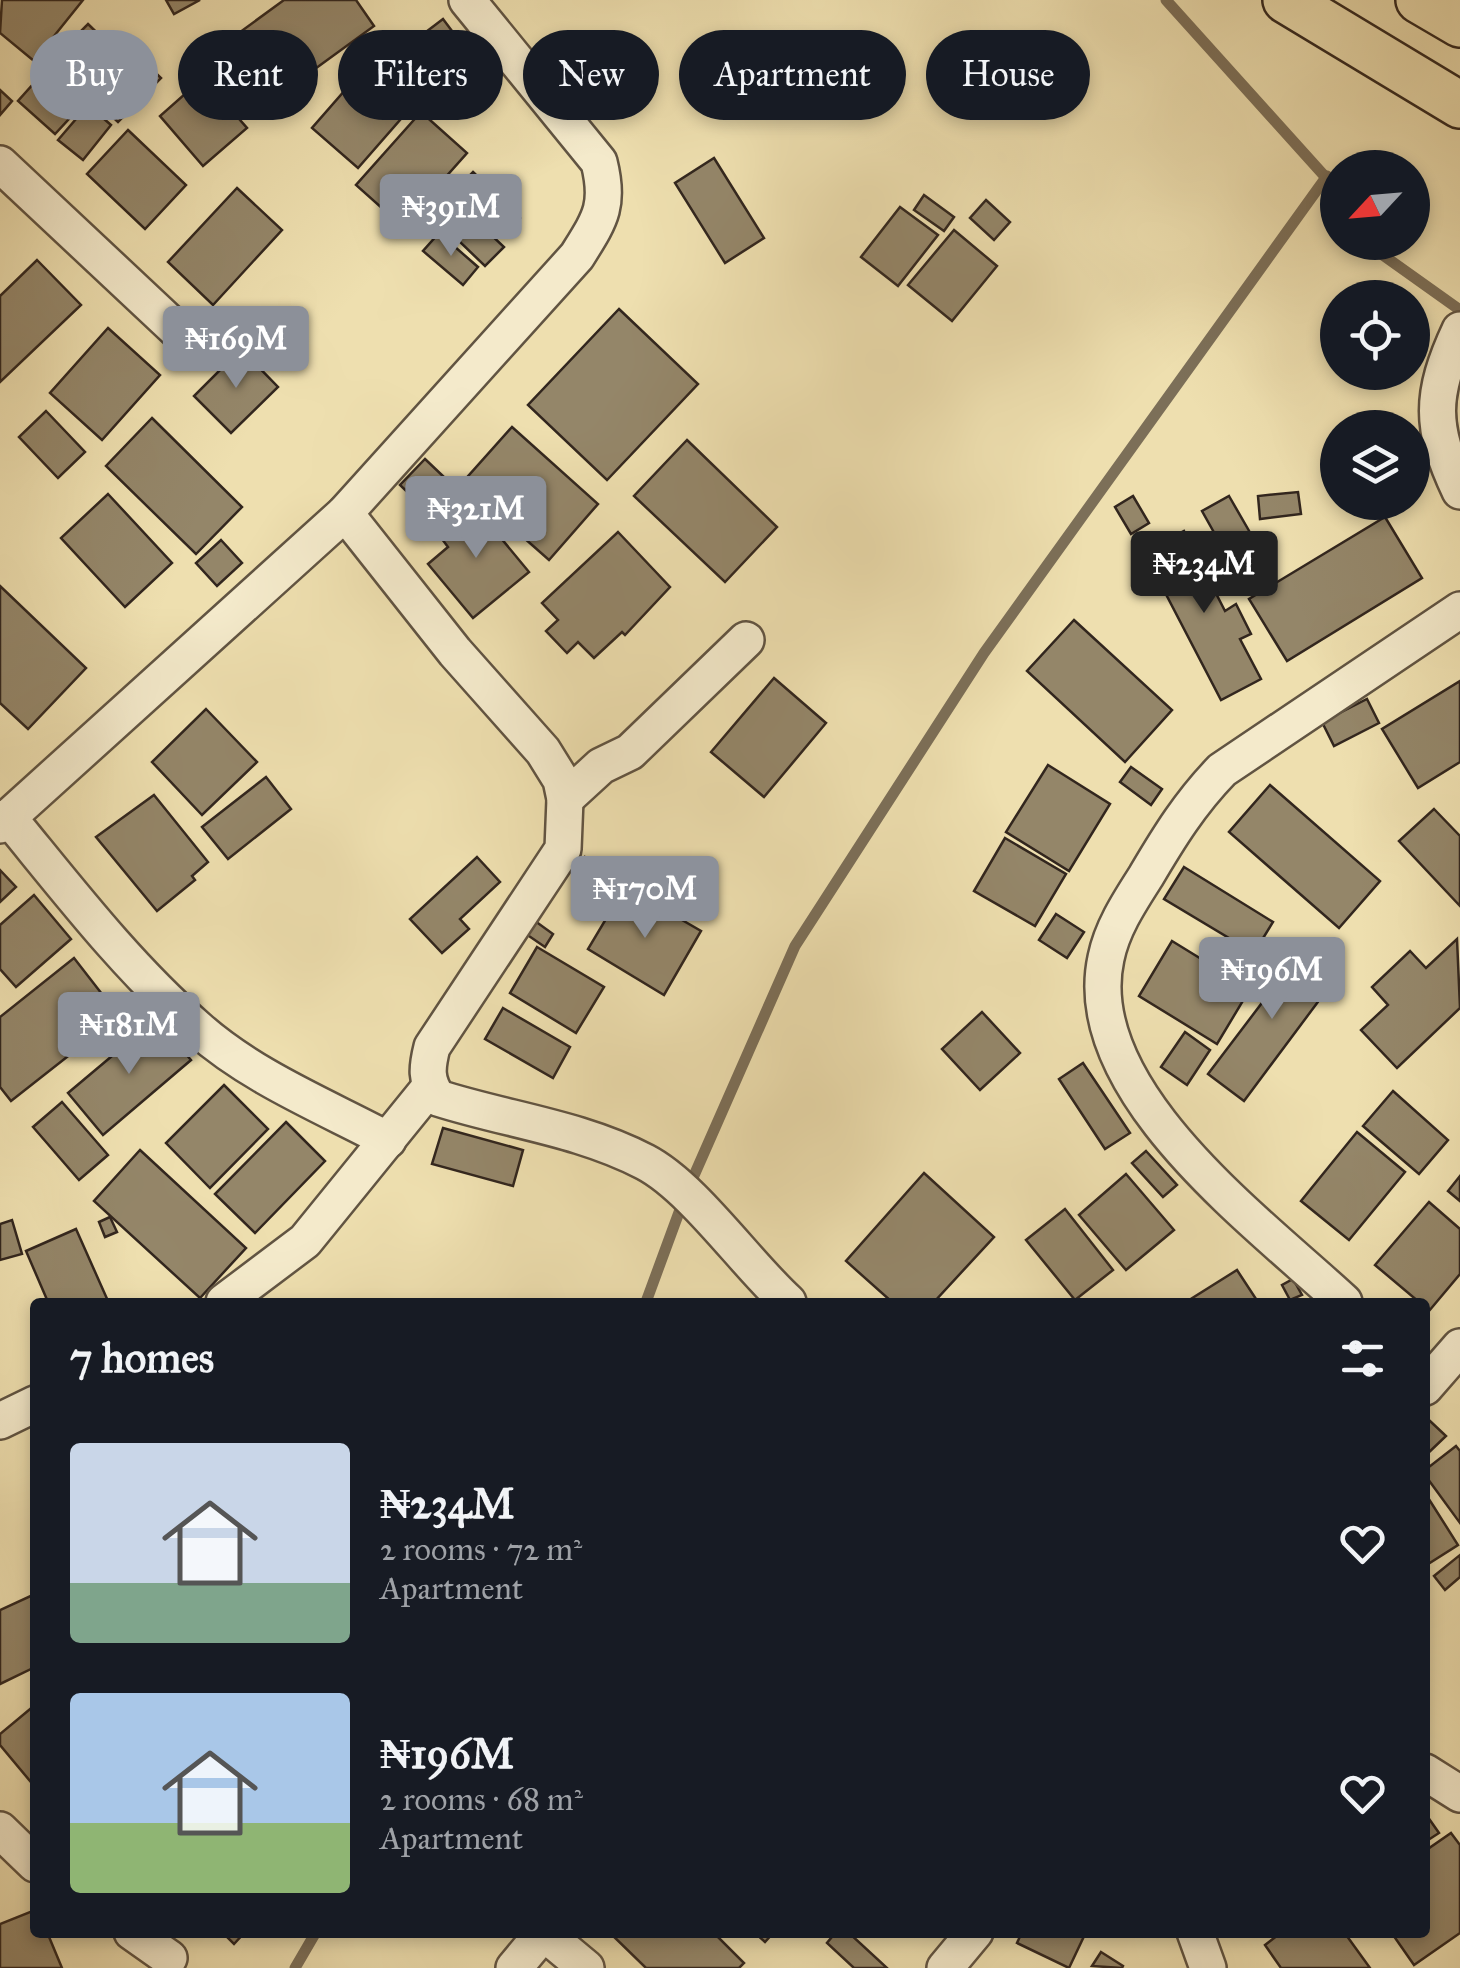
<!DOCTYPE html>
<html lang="en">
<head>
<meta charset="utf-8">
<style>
  :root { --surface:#171b24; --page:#20242c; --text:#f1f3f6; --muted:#9ea1a6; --accent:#8c9099 }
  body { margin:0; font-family:"IM FELL Great Primer",serif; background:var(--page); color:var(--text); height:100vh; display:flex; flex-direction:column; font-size:38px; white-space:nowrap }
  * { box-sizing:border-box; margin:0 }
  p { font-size:32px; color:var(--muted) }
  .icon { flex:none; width:55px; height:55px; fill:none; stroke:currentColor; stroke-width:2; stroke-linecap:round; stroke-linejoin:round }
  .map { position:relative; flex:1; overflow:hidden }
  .drawer { position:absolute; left:30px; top:1298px; width:1400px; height:640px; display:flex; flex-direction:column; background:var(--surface); border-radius:10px; box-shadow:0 5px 15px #0003 }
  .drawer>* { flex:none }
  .hud { position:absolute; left:30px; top:30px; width:1400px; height:90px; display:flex; gap:20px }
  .needle { width:65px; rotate:244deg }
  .buttons { position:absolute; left:1320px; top:150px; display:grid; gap:20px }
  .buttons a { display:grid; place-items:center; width:110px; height:110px; border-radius:50%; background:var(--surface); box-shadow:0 5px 15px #0003; font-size:50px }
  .price { position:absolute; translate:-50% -85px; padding:0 22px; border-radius:10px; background:var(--accent); color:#fff; font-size:32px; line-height:65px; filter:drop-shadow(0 2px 5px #0008) }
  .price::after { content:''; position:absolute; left:50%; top:60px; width:30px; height:22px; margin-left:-15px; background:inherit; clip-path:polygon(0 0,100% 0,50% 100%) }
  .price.current { background:#222; color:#fff }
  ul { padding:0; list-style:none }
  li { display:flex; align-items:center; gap:30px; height:250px; padding:0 40px }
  li span { display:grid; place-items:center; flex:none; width:280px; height:200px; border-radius:10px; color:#555 }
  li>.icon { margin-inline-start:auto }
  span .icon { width:120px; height:120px; fill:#fffc; stroke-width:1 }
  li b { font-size:42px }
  h2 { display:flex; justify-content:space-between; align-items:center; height:120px; padding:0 40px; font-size:42px }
  .tag { padding:0 35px; border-radius:45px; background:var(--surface); box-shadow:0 5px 15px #0003; font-size:35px; line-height:90px }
  .tag.current { background:var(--accent); color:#fff }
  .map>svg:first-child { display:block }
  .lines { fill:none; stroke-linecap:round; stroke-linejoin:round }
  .stream { stroke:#7c6f58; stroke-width:11 }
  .building { fill:#948669; stroke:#32261e; stroke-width:2.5 }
  .minor-casing { stroke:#615442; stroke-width:40 }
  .major-casing { stroke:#32261e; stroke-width:50 }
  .minor { stroke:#f4eacb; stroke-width:35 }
  .major { stroke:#eedfaf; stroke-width:45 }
</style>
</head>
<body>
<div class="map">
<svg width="1460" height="1968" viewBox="0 0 1460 1968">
  <rect width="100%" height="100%" fill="#eedfaf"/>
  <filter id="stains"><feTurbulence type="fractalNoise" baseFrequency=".002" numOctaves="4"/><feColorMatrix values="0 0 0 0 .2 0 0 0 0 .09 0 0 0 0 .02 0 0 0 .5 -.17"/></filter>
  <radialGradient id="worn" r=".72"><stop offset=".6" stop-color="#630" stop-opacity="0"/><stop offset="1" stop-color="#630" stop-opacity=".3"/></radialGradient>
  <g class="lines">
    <g class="stream">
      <path d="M1166 0 1338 191"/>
      <path d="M1373 242 1380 253 1460 310"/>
      <path d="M646 1302 685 1196 795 946 984 653 1327 176"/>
      <path d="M295 1968 316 1932"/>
    </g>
  </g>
  <g class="building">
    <path d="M2 0H83L34 61 0 33Z"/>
    <path d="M166 0H200L174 14Z"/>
    <path d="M284 0H356L374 26 264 106 221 46Z"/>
    <path d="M443 19 461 43 436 62 418 38Z"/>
    <path d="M88 24 123 58 83 98 48 64Z"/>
    <path d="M388 41 434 81 358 168 312 128Z"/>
    <path d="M133 51 161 78 118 122 90 96Z"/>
    <path d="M43 73 80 107 55 134 18 101Z"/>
    <path d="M203 78 247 128 203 166 160 116Z"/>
    <path d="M0 90 12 101 0 115Z"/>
    <path d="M88 105 111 125 83 160 58 140Z"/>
    <path d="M421 112 467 153 402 226 356 185Z"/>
    <path d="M128 130 186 185 145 229 87 174Z"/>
    <path d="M714 158 764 238 725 263 675 183Z"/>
    <path d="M473 172 520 218 504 236 456 190Z"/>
    <path d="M237 188 282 230 213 305 168 262Z"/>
    <path d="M924 195 954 217 944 231 914 210Z"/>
    <path d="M450 196 504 247 485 266 432 215Z"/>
    <path d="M986 200 1010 222 994 240 970 218Z"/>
    <path d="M900 207 938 235 898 286 861 257Z"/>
    <path d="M954 230 997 266 952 321 908 285Z"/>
    <path d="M439 233 478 267 463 285 423 251Z"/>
    <path d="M37 260 81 305 0 382V296Z"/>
    <path d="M619 309 698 384 607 480 528 405Z"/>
    <path d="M108 328 160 375 102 440 50 393Z"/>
    <path d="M241 349 278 387 231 433 194 396Z"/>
    <path d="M46 411 85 452 58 478 19 437Z"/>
    <path d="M152 418 242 507 196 554 106 466Z"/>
    <path d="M512 427 598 504 549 560 462 483Z"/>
    <path d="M687 440 777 527 725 582 634 496Z"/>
    <path d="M425 459 464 496 444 517 432 506 427 511 400 485Z"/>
    <path d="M1298 492 1301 514 1260 519 1258 496Z"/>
    <path d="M108 494 172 563 125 607 61 538Z"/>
    <path d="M1133 496 1149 523 1131 534 1115 507Z"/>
    <path d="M1229 496 1252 536 1225 552 1202 511Z"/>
    <path d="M471 502 529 572 473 618 428 564 448 547 436 531Z"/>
    <path d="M1385 517 1422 578 1287 661 1249 599Z"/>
    <path d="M1184 531 1225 611 1236 604 1251 634 1240 639 1261 679 1221 700 1144 552Z"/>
    <path d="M618 532 670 587 625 635 622 632 594 658 578 642 567 653 546 631 558 620 542 603Z"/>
    <path d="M221 540 242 563 217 586 196 563Z"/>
    <path d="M1253 540 1260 554 1232 568 1225 554Z"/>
    <path d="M0 586 86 668 28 729 0 703Z"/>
    <path d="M1074 620 1172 710 1125 762 1027 671Z"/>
    <path d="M774 678 826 723 764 797 711 752Z"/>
    <path d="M1460 681V762L1418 788 1382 729Z"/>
    <path d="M1367 699 1379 723 1334 746 1322 722Z"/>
    <path d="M206 709 257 762 202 815 152 762Z"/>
    <path d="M1048 765 1110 804 1069 871 1006 832Z"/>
    <path d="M1131 767 1162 789 1151 805 1120 782Z"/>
    <path d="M266 777 291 809 228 859 202 827Z"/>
    <path d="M1270 785 1380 881 1339 928 1229 832Z"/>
    <path d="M154 795 208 862 192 876 195 880 157 911 96 837Z"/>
    <path d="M1434 809 1460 836V906L1399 841Z"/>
    <path d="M1005 838 1066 874 1035 926 974 891Z"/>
    <path d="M477 857 500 882 460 919 469 929 442 953 410 919Z"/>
    <path d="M585 857 612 872 602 890 576 875Z"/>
    <path d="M1184 867 1273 922 1254 953 1164 899Z"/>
    <path d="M0 870 16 887 0 902Z"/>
    <path d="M625 887 701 931 664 995 588 949Z"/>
    <path d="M34 895 71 939 16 987 0 969V925Z"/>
    <path d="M1056 914 1084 932 1067 958 1039 940Z"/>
    <path d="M535 921 553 934 545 947 526 934Z"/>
    <path d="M1457 939 1460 1008 1397 1068 1361 1030 1388 1005 1372 987 1410 951 1426 968Z"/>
    <path d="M1172 941 1250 989 1217 1044 1139 996Z"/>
    <path d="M1288 944 1335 979 1244 1101 1208 1074 1277 983 1265 974Z"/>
    <path d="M537 947 604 987 576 1033 510 993Z"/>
    <path d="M74 958 119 1016 11 1101 0 1087V1017Z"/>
    <path d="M503 1008 570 1047 553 1078 485 1039Z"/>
    <path d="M982 1012 1020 1053 980 1090 942 1049Z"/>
    <path d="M156 1019 191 1060 103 1135 68 1093Z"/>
    <path d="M1185 1032 1210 1050 1187 1085 1161 1067Z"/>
    <path d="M1083 1063 1130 1133 1105 1149 1059 1079Z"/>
    <path d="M224 1085 268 1129 210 1188 166 1143Z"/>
    <path d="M1393 1091 1448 1140 1419 1174 1363 1126Z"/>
    <path d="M62 1102 108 1155 79 1180 33 1127Z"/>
    <path d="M286 1122 325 1161 255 1233 215 1194Z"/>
    <path d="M443 1128 523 1150 513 1186 432 1164Z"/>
    <path d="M1357 1132 1405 1172 1349 1240 1301 1201Z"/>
    <path d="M140 1150 246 1248 200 1298 94 1201Z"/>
    <path d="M1146 1151 1177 1185 1163 1197 1132 1163Z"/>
    <path d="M924 1173 994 1237 934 1302H892L846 1261Z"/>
    <path d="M1126 1174 1174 1230 1126 1270 1079 1215Z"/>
    <path d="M1460 1176V1201L1448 1191Z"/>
    <path d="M1429 1202 1460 1229V1274L1429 1311 1425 1302H1419L1375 1265Z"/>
    <path d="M1065 1209 1113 1270 1075 1300 1026 1240Z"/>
    <path d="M110 1217 117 1232 105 1237 99 1222Z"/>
    <path d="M12 1220 22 1254 0 1260V1224Z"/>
    <path d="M76 1229 108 1301 48 1302 26 1251Z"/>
    <path d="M1237 1270 1258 1302H1186Z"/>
    <path d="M1293 1279 1302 1295 1290 1300 1282 1285Z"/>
    <path d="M1430 1421 1446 1436 1425 1456V1426Z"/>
    <path d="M1456 1446 1460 1451V1523L1425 1475V1470Z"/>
    <path d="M1425 1493 1458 1545 1425 1566Z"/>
    <path d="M1460 1555V1577L1445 1590 1434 1576Z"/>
    <path d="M35 1594V1667L0 1684V1610Z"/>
    <path d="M35 1705V1787L0 1745V1734Z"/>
    <path d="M1425 1813 1439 1833 1425 1842Z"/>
    <path d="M1451 1833 1460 1845V1933L1414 1965 1391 1932H1425V1851Z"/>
    <path d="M35 1910V1932H47L62 1968H0V1924Z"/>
    <path d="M222 1932H245L234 1944Z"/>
    <path d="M609 1932H713L744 1963 739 1968H646Z"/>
    <path d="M754 1932H774L765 1942Z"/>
    <path d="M836 1932H848L887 1968H854L827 1943Z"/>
    <path d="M1022 1932H1086L1069 1968 1017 1943Z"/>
    <path d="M1282 1932H1344L1370 1968H1281L1265 1945Z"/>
    <path d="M1101 1952 1123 1966 1122 1968 1092 1966Z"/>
  </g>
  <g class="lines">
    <g class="minor-casing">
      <g id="minor">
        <path d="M0 164 194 346"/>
        <path d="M1460 330C1430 394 1430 428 1460 491"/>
        <path d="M345 513 455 652 543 751 561 780 565 799 563 849 432 1047C427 1067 425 1080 438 1098 507 1120 580 1128 645 1162 693 1187 746 1264 788 1302"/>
        <path d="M565 799 601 766 630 752 746 640"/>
        <path d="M8 817C68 890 126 966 197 1028 252 1077 324 1106 388 1140"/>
        <path d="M0 825 345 513 577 256C600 219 610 206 599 162L467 0"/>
        <path d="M224 1302 305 1241 430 1087"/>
        <path d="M1344 1302C1258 1222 1077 1090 1106 958 1112 928 1130 901 1146 876 1169 837 1190 803 1222 770L1460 610"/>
        <path d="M1425 1387 1460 1347"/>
        <path d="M0 1421 35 1404"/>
        <path d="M1425 1772 1460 1794"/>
        <path d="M0 1830 35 1864"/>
        <path d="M132 1932 169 1958"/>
        <path d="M1195 1932 1208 1968"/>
        <path d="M544 1933 586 1968"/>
        <path d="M514 1968 544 1932"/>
        <path d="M945 1968 975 1932"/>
      </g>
    </g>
    <g class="major-casing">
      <g id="major">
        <path d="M1286 0 1460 105"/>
        <path d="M1419 0 1460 24"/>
      </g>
    </g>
    <use href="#minor" class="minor"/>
    <use href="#major" class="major"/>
  </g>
  <rect width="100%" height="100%" filter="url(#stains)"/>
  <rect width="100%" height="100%" fill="url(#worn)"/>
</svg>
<div class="buttons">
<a><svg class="needle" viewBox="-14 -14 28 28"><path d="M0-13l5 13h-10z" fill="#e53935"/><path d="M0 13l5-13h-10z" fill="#9ea1a6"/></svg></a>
<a><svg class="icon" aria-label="locate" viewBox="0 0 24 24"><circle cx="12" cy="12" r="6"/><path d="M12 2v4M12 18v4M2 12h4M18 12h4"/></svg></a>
<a><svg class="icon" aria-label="layers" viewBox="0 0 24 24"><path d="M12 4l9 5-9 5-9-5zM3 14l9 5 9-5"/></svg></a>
</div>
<b class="price" style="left:451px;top:259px">₦391M</b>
<b class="price" style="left:236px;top:391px">₦169M</b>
<b class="price" style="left:476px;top:561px">₦321M</b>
<b class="price current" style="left:1204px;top:616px">₦234M</b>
<b class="price" style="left:645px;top:941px">₦170M</b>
<b class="price" style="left:1272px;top:1022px">₦196M</b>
<b class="price" style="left:129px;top:1077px">₦181M</b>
<div class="hud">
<a class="tag current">Buy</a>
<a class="tag">Rent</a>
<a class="tag">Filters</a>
<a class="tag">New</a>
<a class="tag">Apartment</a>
<a class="tag">House</a>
</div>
<section class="drawer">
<h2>7 homes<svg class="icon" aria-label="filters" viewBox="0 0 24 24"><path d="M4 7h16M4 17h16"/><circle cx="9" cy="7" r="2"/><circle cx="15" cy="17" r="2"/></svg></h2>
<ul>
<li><span style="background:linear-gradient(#c9d6e8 70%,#7fa58c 0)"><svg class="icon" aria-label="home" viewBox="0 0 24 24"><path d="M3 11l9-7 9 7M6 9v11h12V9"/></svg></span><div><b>₦234M</b><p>2 rooms · 72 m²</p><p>Apartment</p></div><svg class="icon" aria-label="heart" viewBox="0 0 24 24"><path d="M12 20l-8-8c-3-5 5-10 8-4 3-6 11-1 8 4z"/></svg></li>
<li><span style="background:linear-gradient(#a9c7e8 65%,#8fb573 0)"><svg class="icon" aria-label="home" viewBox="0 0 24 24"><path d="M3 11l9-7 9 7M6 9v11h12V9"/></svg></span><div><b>₦196M</b><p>2 rooms · 68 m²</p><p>Apartment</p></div><svg class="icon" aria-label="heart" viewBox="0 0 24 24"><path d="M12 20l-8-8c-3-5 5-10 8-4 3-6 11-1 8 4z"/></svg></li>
</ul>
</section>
</div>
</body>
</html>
